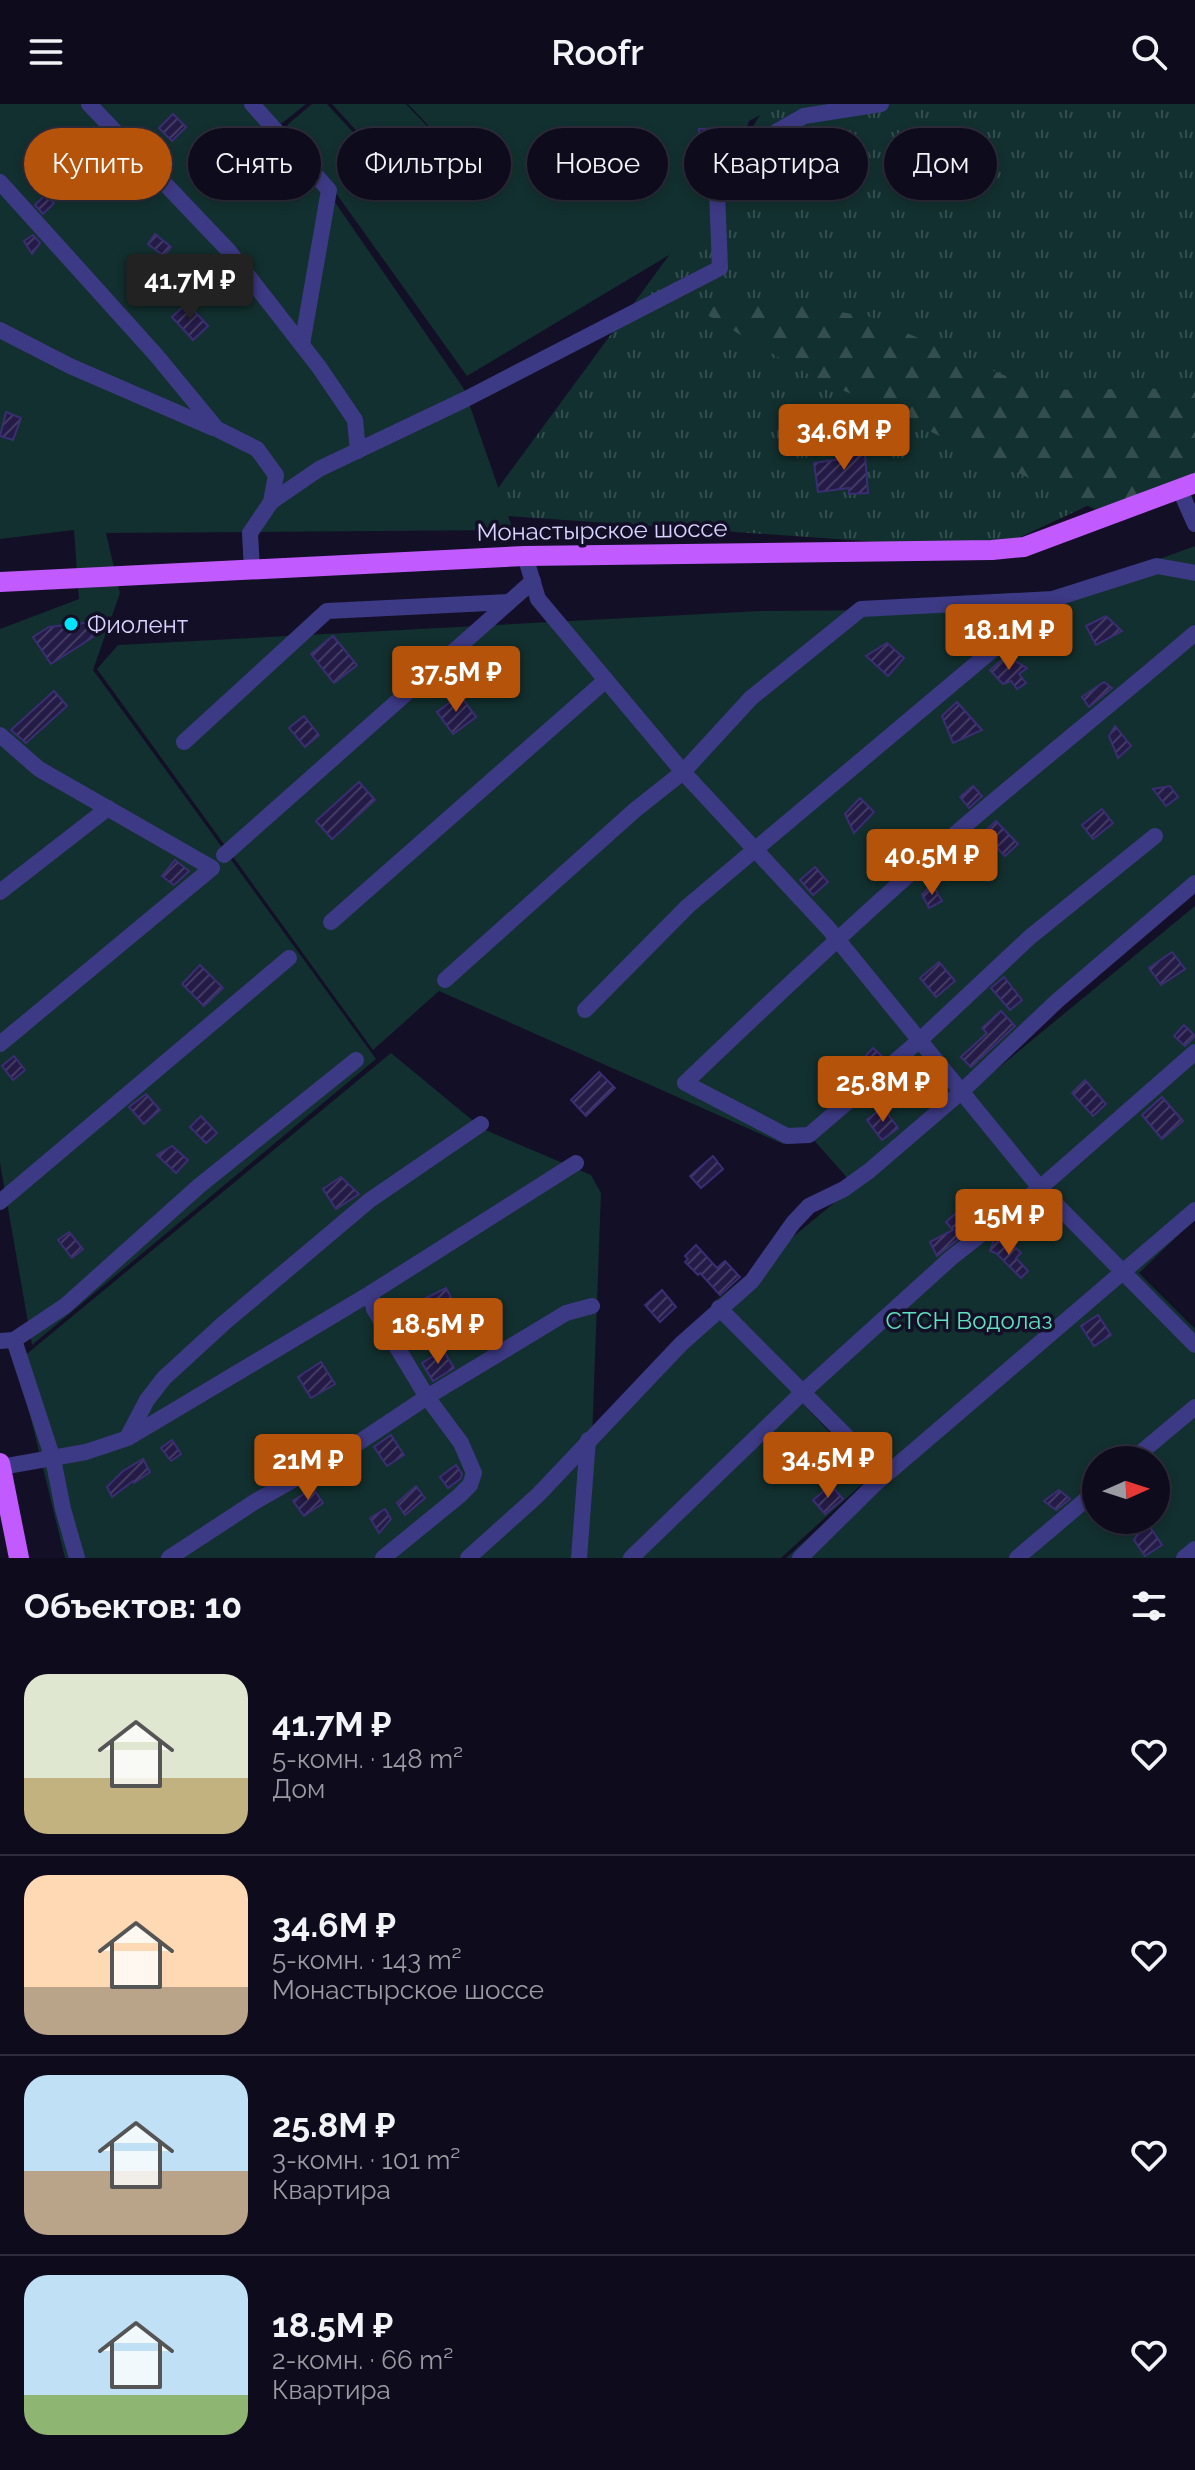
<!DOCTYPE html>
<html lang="ru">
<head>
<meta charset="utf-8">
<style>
  :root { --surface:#0e0b1c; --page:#1c1929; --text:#f1f3f6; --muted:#9b9ba3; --line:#2e2b3b; --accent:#b45309 }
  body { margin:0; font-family:Raleway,sans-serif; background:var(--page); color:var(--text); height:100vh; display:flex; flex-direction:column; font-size:30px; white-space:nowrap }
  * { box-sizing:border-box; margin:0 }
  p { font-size:26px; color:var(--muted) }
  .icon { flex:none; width:44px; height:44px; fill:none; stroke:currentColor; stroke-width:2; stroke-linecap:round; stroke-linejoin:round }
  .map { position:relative; height:1454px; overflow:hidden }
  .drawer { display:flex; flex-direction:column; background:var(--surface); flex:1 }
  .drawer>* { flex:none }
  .guide { position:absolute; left:24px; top:24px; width:1148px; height:72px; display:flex; gap:16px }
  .needle { width:52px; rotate:87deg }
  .tools { position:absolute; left:1082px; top:1342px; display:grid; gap:16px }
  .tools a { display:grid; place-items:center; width:88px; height:88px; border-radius:50%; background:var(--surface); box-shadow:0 4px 12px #0003,0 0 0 2px var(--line); font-size:40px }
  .price { position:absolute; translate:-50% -68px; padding:0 18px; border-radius:8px; background:var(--accent); color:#fff; font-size:26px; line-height:52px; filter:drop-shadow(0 2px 4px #0008) }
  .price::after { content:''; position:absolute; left:50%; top:48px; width:24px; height:18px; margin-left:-12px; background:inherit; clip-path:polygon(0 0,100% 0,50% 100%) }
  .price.on { background:#222; color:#fff }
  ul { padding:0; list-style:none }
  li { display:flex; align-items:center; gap:24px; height:200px; padding:0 24px }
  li+li { border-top:2px solid var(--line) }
  li span { display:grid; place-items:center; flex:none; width:224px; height:160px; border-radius:24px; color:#555 }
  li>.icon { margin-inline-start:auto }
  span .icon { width:96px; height:96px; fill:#fffc; stroke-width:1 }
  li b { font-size:34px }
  h2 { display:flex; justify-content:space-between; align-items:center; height:96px; padding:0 24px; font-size:34px }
  .pill { padding:0 28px; border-radius:36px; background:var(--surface); box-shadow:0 4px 12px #0003,0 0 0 2px var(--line); font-size:28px; line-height:72px }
  .pill.on { background:var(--accent); color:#fff }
  header { display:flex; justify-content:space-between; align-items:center; height:104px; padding:0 24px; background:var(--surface); font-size:36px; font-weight:600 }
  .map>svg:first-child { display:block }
  .grass { fill:url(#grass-tufts) }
  .forest { fill:url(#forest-firs) }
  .garden { fill:#12302f }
  .building { fill:url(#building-hatch); stroke:#3b2d73; stroke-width:2 }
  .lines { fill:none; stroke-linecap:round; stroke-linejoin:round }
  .minor { stroke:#3d3a85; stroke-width:16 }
  .major { stroke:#c25bff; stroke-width:20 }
  .poi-dot { fill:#00e5ff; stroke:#130f26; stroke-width:3 }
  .labels { text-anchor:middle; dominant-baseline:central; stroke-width:7; stroke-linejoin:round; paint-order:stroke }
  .street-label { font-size:24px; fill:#d9d4ff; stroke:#130f26 }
  .poi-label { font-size:24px; fill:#d9d4ff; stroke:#130f26; text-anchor:start }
  .park-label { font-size:24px; fill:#5fe0c0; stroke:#130f26 }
</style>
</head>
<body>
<header><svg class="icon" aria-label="menu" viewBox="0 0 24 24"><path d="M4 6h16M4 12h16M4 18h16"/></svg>Roofr<svg class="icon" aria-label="search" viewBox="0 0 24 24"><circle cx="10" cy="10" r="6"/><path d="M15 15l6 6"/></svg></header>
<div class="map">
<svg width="1195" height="1454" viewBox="0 0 1195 1454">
  <defs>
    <pattern id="grass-tufts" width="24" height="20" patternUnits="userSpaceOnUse" patternTransform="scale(2)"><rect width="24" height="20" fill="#12302f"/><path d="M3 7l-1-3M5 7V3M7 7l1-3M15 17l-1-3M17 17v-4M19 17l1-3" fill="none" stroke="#344d4e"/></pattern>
    <pattern id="forest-firs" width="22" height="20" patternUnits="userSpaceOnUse" patternTransform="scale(2)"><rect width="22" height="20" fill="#12302f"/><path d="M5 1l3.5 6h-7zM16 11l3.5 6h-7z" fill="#344d4e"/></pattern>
    <pattern id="building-hatch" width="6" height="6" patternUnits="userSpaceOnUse" patternTransform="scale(2)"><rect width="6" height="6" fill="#241b47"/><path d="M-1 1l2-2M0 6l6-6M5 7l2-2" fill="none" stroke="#433b63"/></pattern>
  </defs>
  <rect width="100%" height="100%" fill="#130f26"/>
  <path class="grass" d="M767 0H1195V352L992 446 479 410 692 120Z"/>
  <path class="forest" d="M764 195 870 213 1038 286 1195 284V369L1105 410 798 265 697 205Z"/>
  <g class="garden">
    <path d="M0 0H306L281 20 464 285 513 426 106 429 120 489 93 566 376 955 32 1241 0 1059V525L79 495 74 426 0 435Z"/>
    <path d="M312 0H327L411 91 484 81 408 0H781L749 17 716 123 467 272 287 21Z"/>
    <path d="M332 0H406L482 80 413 89Z"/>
    <path d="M1195 442V782L850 1077 812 1034 783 1040 439 887 373 946 97 565 118 541 760 507 1022 505Z"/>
    <path d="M1195 802V1115L1139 1169 1195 1225V1454H1029L1096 1396V1416H1156V1356H1096V1394L1025 1454H786L875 1373 715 1197Z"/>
    <path d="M391 949 483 1025 591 1071 601 1089 592 1336 720 1212 871 1372 781 1454H65L17 1258Z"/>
  </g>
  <g class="building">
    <path d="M173 10 186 23 172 37 159 24Z"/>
    <path d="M732 24V28L752 29 713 51H700L699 25Z"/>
    <path d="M783 37V46H777V53L762 52V59H751V55Z"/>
    <path d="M45 91 54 99 43 110 35 101Z"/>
    <path d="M155 130 171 143 164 152 148 140Z"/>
    <path d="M33 131 40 139 32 150 24 137Z"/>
    <path d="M187 199 208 222 193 236 172 213Z"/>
    <path d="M6 308 21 314 13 336 0 332Z"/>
    <path d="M864 338 868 389 849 390V384L818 388 814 359 847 354 845 340Z"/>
    <path d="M1106 512 1122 527 1096 541 1086 522Z"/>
    <path d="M92 518 93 533 51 560 33 533 49 523Z"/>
    <path d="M333 532 357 561 334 579 311 550Z"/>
    <path d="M887 539 904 554 888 572 866 552Z"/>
    <path d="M1006 552 1027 564 1019 570 1026 579 1017 585 1011 577 1003 580 990 566Z"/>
    <path d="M1104 578 1112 584 1089 603 1082 593Z"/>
    <path d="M54 587 67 602 26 639 11 626Z"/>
    <path d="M460 591 476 613 453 630 437 608Z"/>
    <path d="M957 598 982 626 953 639 942 612Z"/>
    <path d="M304 612 319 631 305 643 289 624Z"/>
    <path d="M1115 622 1131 642 1118 654 1109 632Z"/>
    <path d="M359 678 375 696 332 735 316 717Z"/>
    <path d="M973 682 982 692 969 704 960 693Z"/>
    <path d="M1170 682 1178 693 1166 702 1153 685Z"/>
    <path d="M860 694 874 708 854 729 845 710Z"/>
    <path d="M1102 705 1113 719 1093 735 1082 721Z"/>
    <path d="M996 717 1018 740 1005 752 983 729Z"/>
    <path d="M894 745 906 757 894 768 883 756Z"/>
    <path d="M175 756 189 767 174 781 162 772Z"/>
    <path d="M815 763 828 778 813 791 800 776Z"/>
    <path d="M932 780 942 797 929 804 922 791Z"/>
    <path d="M1172 848 1185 865 1161 881 1149 864Z"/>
    <path d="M939 858 955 877 936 893 920 874Z"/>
    <path d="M200 861 223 884 204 902 182 880Z"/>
    <path d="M1004 873 1022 896 1010 906 991 884Z"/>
    <path d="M1001 907 1015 922 971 963 961 953 987 929 982 924Z"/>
    <path d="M1184 921 1195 932 1185 942 1174 932Z"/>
    <path d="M873 944 883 953 870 964 862 956Z"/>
    <path d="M14 952 25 966 13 976 2 962Z"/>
    <path d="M599 968 615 984 586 1012 571 996Z"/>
    <path d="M1085 976 1106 1000 1093 1012 1072 989Z"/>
    <path d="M146 990 160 1006 144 1020 129 1003Z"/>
    <path d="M1162 993 1183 1017 1162 1035 1142 1011Z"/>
    <path d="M883 1003 898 1024 882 1036 867 1016Z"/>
    <path d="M201 1012 217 1029 206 1039 190 1023Z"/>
    <path d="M172 1042 188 1056 176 1069 157 1051Z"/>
    <path d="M713 1052 723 1065 701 1084 690 1072Z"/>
    <path d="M341 1073 359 1090 336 1105 323 1085Z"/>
    <path d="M972 1095 987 1112 937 1152 930 1138 953 1126 946 1118Z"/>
    <path d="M69 1128 83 1145 72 1154 58 1136Z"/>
    <path d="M995 1133 1008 1146 1013 1141 1021 1149 1016 1154 1028 1167 1021 1174 996 1149 990 1147Z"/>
    <path d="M696 1141 717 1164 725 1157 740 1173 720 1191 700 1169 698 1171 685 1158 688 1155 685 1152Z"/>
    <path d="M446 1184 458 1207 434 1219 422 1196Z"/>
    <path d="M662 1186 676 1203 660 1218 645 1201Z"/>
    <path d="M1098 1211 1111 1231 1094 1242 1081 1222Z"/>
    <path d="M443 1246 454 1264 433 1277 422 1259Z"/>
    <path d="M321 1258 335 1280 311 1294 298 1273Z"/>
    <path d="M391 1331 404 1351 387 1362 374 1343Z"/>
    <path d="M172 1336 181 1350 171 1357 161 1344Z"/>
    <path d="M143 1355 150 1368 134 1379 133 1377 112 1393 107 1383 123 1367Z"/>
    <path d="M456 1361 462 1370 460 1375 448 1384 440 1373Z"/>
    <path d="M831 1381 843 1395 825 1410 813 1396Z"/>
    <path d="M416 1382 425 1394 405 1411 397 1399Z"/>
    <path d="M313 1384 323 1399 304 1412 293 1397Z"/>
    <path d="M1059 1386 1070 1395 1056 1406 1044 1397Z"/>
    <path d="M385 1405 391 1415 379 1429 370 1414Z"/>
    <path d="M1146 1417 1162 1441 1145 1452 1134 1436Z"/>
  </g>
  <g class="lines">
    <g class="minor">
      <path d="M89 0 228 146 319 263 355 316 358 347"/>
      <path d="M252 0 329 86 302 241"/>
      <path d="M0 78 156 251 217 325 257 345 276 371 271 398"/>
      <path d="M0 226 70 262 213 324"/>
      <path d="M1180 386 1195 420"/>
      <path d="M525 452 538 495 683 668 828 824 1040 1084 1195 1241"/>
      <path d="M252 466 250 429 271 398 319 365 466 295 720 164 716 62 804 12 881 0"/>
      <path d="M0 631 39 665 212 764 0 940"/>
      <path d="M184 638 327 507 509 498"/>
      <path d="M1155 732 1030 833 920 936 809 1031 787 1032 685 979C776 892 867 806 962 724 1039 658 1118 595 1195 529"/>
      <path d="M224 751 533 477"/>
      <path d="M0 788 108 704"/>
      <path d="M331 818 606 576"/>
      <path d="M445 876 635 706 683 668 751 594 861 505 1053 495 1157 462 1195 469"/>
      <path d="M585 906 688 802 1053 495"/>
      <path d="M0 1098 289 854"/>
      <path d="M371 1189 576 1059"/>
      <path d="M719 1204 885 1371"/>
      <path d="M14 1236 53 1355 63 1405 77 1454"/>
      <path d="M0 1237 14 1236 65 1202 199 1082 356 956"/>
      <path d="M128 1332 147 1296 164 1274 224 1219 370 1096 481 1020"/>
      <path d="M1132 1356 1195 1303"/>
      <path d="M1 1363 86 1348 128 1334 371 1189 374 1205 427 1293 461 1339 474 1369 470 1381 459 1392 383 1454"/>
      <path d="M169 1454 256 1397 358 1339 427 1293 566 1209 592 1202"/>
      <path d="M468 1454 538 1391 681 1240 752 1177 793 1119 809 1102 844 1085 869 1067 961 988 1057 897 1195 779"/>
      <path d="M579 1454 588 1336"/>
      <path d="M631 1454 803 1288 951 1154 1040 1084 1195 948"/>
      <path d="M800 1454 874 1381 1195 1106"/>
      <path d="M1017 1454 1096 1387"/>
      <path d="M1184 1454 1195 1445"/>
    </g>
    <g class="major">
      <path d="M0 478 525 452 992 446 1024 443 1195 379"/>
      <path d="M0 1359 19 1454"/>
    </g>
  </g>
  <circle class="poi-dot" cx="71" cy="520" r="8"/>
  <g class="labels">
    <g class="street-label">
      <text transform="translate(602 426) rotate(-1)">Монастырское шоссе</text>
    </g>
    <g class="poi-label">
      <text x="87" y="520">Фиолент</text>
    </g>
    <g class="park-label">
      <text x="969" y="1216">СТСН Водолаз</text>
    </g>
  </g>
</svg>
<div class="tools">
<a><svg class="needle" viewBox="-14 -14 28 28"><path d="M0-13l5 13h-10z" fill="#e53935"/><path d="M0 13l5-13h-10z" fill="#9b9ba3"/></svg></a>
</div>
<b class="price on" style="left:190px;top:218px">41.7M ₽</b>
<b class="price" style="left:844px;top:368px">34.6M ₽</b>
<b class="price" style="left:1009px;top:568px">18.1M ₽</b>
<b class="price" style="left:456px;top:610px">37.5M ₽</b>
<b class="price" style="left:932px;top:793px">40.5M ₽</b>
<b class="price" style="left:883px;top:1020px">25.8M ₽</b>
<b class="price" style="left:1009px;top:1153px">15M ₽</b>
<b class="price" style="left:438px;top:1262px">18.5M ₽</b>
<b class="price" style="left:828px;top:1396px">34.5M ₽</b>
<b class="price" style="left:308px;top:1398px">21M ₽</b>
<div class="guide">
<a class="pill on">Купить</a>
<a class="pill">Снять</a>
<a class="pill">Фильтры</a>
<a class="pill">Новое</a>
<a class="pill">Квартира</a>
<a class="pill">Дом</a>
</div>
</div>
<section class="drawer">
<h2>Объектов: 10<svg class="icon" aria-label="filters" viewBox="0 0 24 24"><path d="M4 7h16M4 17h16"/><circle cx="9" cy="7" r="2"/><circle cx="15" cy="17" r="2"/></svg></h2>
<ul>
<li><span style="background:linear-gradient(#dfe7d0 65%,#c2b280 0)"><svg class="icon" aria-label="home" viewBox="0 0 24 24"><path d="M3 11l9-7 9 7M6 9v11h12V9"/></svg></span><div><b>41.7M ₽</b><p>5-комн. · 148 m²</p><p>Дом</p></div><svg class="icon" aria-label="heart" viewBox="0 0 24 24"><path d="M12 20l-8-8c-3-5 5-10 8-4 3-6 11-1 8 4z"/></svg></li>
<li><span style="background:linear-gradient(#ffd9b3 70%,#b9a48a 0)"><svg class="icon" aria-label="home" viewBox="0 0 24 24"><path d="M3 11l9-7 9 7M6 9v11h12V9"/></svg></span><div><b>34.6M ₽</b><p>5-комн. · 143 m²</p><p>Монастырское шоссе</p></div><svg class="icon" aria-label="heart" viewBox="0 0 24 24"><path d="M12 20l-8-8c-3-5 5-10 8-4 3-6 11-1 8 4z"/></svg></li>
<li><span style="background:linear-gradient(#bfe0f5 60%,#b9a48a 0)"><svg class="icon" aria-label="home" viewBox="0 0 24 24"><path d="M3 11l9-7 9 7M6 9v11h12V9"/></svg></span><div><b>25.8M ₽</b><p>3-комн. · 101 m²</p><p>Квартира</p></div><svg class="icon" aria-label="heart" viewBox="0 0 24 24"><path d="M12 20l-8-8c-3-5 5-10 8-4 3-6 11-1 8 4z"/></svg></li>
<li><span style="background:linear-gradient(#bfe0f5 75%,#8fb573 0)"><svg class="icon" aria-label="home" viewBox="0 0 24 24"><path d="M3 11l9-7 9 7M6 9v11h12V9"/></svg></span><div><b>18.5M ₽</b><p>2-комн. · 66 m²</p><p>Квартира</p></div><svg class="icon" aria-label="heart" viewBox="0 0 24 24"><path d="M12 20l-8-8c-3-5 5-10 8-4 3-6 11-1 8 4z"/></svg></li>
</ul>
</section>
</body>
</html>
